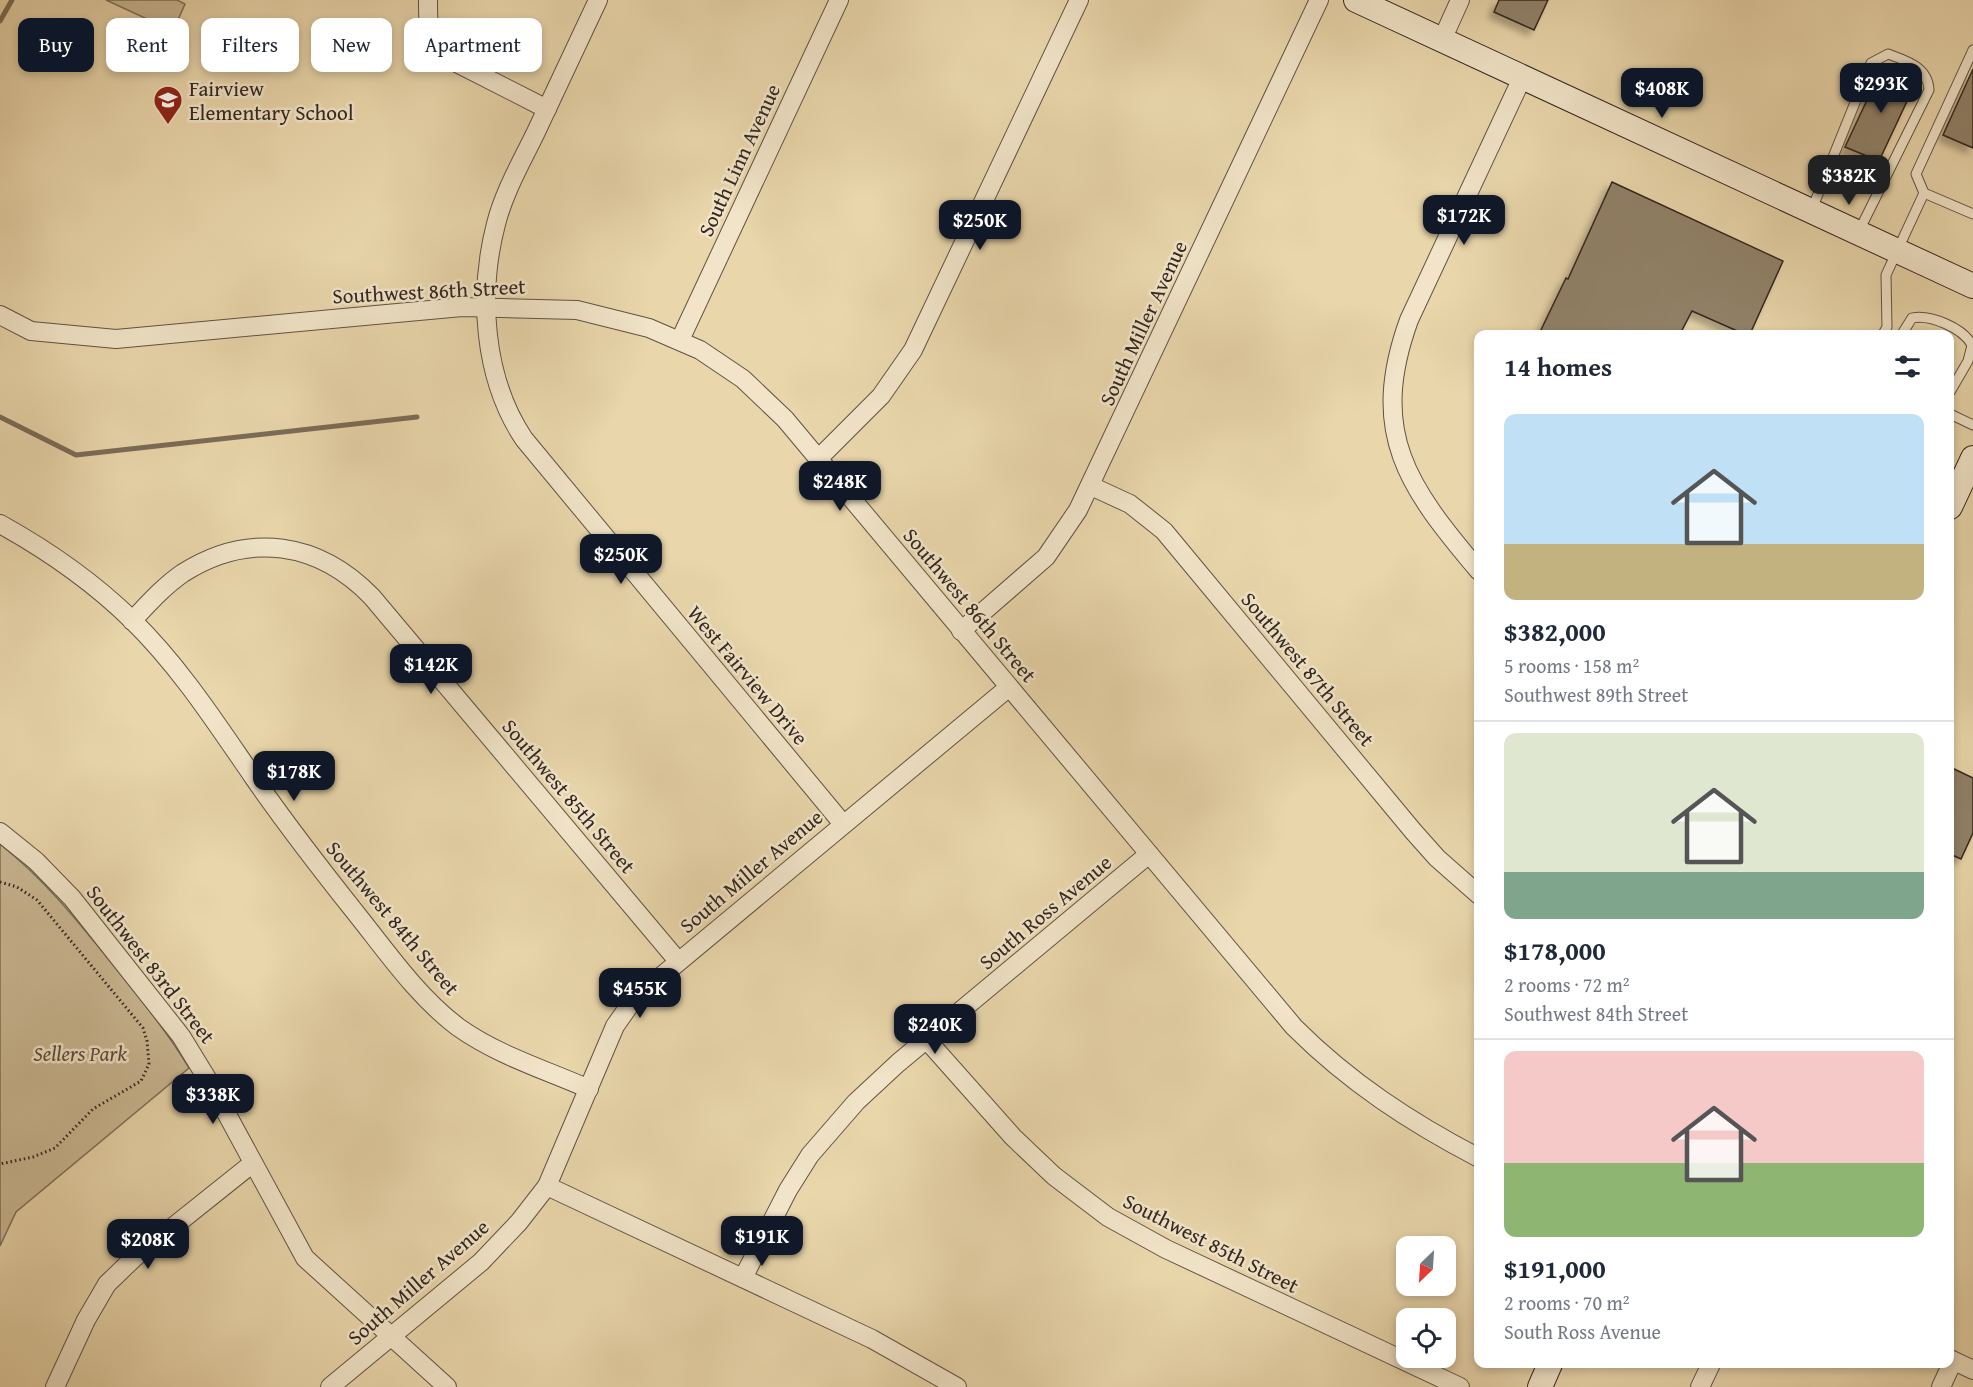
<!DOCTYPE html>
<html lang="en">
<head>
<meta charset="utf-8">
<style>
  :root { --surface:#fff; --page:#f6f6f7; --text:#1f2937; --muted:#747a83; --line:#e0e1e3; --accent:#111827 }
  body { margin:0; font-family:"Gentium Book Plus",serif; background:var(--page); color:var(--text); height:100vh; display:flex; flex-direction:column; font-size:22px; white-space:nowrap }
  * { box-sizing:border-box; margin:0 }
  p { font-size:20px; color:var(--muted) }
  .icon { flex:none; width:33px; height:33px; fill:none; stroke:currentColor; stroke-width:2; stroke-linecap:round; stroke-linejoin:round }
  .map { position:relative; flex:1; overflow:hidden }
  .sheet { position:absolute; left:1474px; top:330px; width:480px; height:1038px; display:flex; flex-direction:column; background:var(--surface); border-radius:12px; box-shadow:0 3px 9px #0003 }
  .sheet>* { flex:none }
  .banner { position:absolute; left:18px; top:18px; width:570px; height:54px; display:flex; gap:12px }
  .needle { width:39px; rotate:205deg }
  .tools { position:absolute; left:1396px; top:1236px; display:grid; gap:12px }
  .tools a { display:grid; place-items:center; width:60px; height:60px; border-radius:12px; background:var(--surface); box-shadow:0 3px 9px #0003; font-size:30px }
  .price { position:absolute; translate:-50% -51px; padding:0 14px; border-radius:12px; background:var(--accent); color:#fff; font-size:20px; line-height:39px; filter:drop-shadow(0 2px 3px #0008) }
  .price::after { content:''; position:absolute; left:50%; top:36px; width:18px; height:14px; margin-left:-9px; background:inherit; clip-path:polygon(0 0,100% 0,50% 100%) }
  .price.current { background:#222; color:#fff }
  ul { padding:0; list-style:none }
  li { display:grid; align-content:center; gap:12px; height:318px; padding:0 30px }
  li+li { border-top:2px solid var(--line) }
  li span { display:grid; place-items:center; height:186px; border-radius:12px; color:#555 }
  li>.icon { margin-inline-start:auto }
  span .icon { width:108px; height:108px; fill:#fffc; stroke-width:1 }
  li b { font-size:26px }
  h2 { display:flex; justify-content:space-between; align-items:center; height:72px; padding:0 30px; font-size:26px }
  .pill { padding:0 21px; border-radius:12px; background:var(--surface); box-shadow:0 3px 9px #0003; font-size:21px; line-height:54px }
  .pill.current { background:var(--accent); color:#fff }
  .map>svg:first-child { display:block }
  .green { fill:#cab894; stroke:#7e705a; stroke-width:1.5 }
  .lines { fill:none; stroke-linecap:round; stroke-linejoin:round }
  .stream { stroke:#7b6c58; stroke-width:5 }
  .building { fill:#918269; stroke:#322721; stroke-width:1.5; filter:url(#shadow) }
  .lane-casing { stroke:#605344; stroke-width:11 }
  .street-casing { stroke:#605344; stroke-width:20 }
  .secondary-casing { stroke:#322721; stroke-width:26 }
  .path { stroke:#322721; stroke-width:3; stroke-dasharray:1.5 3; stroke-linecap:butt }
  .lane { stroke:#f1e4c8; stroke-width:9 }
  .street { stroke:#f1e4c8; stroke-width:18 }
  .secondary { stroke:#f1e4c8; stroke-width:24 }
  .labels { text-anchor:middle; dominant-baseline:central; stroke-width:5; stroke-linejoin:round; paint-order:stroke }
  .poi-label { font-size:21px; fill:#322721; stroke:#f1e4c8; text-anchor:start }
  .street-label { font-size:21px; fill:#322721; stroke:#f1e4c8 }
  .park-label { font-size:21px; font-style:italic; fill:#584b3e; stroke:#f1e4c8 }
</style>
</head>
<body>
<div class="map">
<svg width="1973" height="1387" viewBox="0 0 1973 1387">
  <defs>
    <filter id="shadow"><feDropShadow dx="-5.5" dy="5.5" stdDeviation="3" flood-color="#0004"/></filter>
  </defs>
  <rect width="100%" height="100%" fill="#e9d6ab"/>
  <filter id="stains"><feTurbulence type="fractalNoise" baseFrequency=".00333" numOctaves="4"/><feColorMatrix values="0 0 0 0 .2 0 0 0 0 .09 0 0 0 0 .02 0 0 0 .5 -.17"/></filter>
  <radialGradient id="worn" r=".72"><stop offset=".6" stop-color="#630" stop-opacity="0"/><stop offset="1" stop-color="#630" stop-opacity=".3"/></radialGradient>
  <g class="green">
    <path d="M106 0H177L185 4 173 31Z"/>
    <path d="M0 844C43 878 76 919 110 961 138 996 166 1030 189 1068L16 1212 0 1246Z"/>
  </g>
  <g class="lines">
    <g class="stream">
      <path d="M0 21 12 0"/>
      <path d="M0 417 76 455 417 417"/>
    </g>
  </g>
  <g class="building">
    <path d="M1499 0H1548L1534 30 1494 12Z"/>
    <path d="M1883 66 1916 82 1879 161 1845 147Z"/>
    <path d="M1973 69V148L1943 135Z"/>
    <path d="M1612 182 1783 261 1750 334H1744L1692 311 1680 334H1539L1566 278 1568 279Z"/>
    <path d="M1950 767 1973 778V833L1961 859 1950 854Z"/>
  </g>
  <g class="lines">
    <g class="lane-casing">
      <g id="lane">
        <path d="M1924 193 1973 214"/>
        <path d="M1812 209 1871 63 1888 54C1907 61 1928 67 1929 90L1859 231"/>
        <path d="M1883 334 1887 327 1886 275 1924 193 1916 174 1973 50"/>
        <path d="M1902 334 1912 318C1930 314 1963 328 1972 345L1968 361 1950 392"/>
        <path d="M1950 414 1973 425"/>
      </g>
    </g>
    <g class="street-casing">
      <g id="street">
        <path d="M428 0C428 21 427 39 443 56L547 109"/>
        <path d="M598 0C577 44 557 88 536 132 522 161 504 192 496 224 478 293 483 378 524 439L843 824"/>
        <path d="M1442 40 1460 0"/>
        <path d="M0 315 31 331 116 339 462 307 577 310 649 328 700 350 743 379 785 419 1294 1027C1349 1082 1410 1122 1479 1158"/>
        <path d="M680 340 839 0"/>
        <path d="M819 458 881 396 913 350 1079 0"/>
        <path d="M1091 486 1130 504 1164 531 1413 831 1437 858 1479 895"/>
        <path d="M0 524C47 550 93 582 132 620 180 667 216 723 254 778 286 824 320 868 355 912 387 952 417 996 458 1027 497 1055 546 1070 589 1089"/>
        <path d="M1479 571C1408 487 1368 433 1409 320L1522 78"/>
        <path d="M132 621C148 604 164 586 183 573 249 531 319 542 372 597L678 961"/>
        <path d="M961 631 1046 557 1078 510 1319 0"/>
        <path d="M0 832 36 861 72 898 181 1036 211 1085 305 1258 447 1387"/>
        <path d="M926 1039 1013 1137 1054 1176 1108 1217 1166 1249 1460 1387"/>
        <path d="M547 1186 872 1339 957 1387"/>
        <path d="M743 1278 788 1190 810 1155 856 1102 898 1063 1149 854"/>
        <path d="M1950 1359 1973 1370"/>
        <path d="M55 1387 86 1320 107 1284 134 1258 253 1163"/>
        <path d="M330 1387 481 1262 519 1222 547 1186 615 1026 634 999 1008 688"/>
        <path d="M1700 1387 1711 1364"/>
        <path d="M1941 1387 1953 1361"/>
      </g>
    </g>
    <g class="secondary-casing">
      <g id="secondary">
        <path d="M1356 0 1973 286"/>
        <path d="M1950 507 1973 458"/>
        <path d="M1540 1387 1550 1364"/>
      </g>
    </g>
    <path class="path" d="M0 882 17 887 37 900 143 1028 147 1041 149 1064 141 1081 93 1109 55 1148 33 1157 0 1164"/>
    <use href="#lane" class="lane"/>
    <use href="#street" class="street"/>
    <use href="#secondary" class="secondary"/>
  </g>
  <defs>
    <g id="school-pin" transform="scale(1.5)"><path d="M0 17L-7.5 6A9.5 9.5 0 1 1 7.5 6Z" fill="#8f2418" stroke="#f1e4c8"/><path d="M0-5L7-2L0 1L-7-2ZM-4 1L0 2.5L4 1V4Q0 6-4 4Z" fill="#fff"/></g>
  </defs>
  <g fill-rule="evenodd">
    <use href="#school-pin" x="168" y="100"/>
  </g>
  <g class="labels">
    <g class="poi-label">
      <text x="189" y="88">Fairview<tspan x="189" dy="24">Elementary School</tspan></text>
    </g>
    <g class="street-label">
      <text transform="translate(739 160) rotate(-65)">South Linn Avenue</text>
      <text transform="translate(429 291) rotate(-3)">Southwest 86th Street</text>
      <text transform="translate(1143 323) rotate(-65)">South Miller Avenue</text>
      <text transform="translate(970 605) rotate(50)">Southwest 86th Street</text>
      <text transform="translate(1308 669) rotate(50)">Southwest 87th Street</text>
      <text transform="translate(748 675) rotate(50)">West Fairview Drive</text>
      <text transform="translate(569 796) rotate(50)">Southwest 85th Street</text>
      <text transform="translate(751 871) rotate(-40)">South Miller Avenue</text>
      <text transform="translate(1045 912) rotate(-40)">South Ross Avenue</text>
      <text transform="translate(393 918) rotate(50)">Southwest 84th Street</text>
      <text transform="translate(151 964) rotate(52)">Southwest 83rd Street</text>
      <text transform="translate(1211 1243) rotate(27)">Southwest 85th Street</text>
      <text transform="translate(418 1282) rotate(-41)">South Miller Avenue</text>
    </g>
    <g class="park-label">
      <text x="80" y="1053">Sellers Park</text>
    </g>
  </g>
  <rect width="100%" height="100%" filter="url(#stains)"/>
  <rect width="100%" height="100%" fill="url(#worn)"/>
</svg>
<div class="tools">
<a><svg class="needle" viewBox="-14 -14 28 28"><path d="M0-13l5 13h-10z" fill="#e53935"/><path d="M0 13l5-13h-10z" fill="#747a83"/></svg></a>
<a><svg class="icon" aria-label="locate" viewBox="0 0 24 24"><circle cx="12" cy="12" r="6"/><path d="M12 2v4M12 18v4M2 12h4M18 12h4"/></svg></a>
</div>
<b class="price" style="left:1881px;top:114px">$293K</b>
<b class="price" style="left:1662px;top:119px">$408K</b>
<b class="price current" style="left:1849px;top:206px">$382K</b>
<b class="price" style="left:1464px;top:246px">$172K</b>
<b class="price" style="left:980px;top:251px">$250K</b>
<b class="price" style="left:840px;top:512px">$248K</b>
<b class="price" style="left:621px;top:585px">$250K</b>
<b class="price" style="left:431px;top:695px">$142K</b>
<b class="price" style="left:294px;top:802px">$178K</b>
<b class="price" style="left:640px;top:1019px">$455K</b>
<b class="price" style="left:935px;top:1055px">$240K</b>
<b class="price" style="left:213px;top:1125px">$338K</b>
<b class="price" style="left:762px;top:1267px">$191K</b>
<b class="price" style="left:148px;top:1270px">$208K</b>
<div class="banner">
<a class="pill current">Buy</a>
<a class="pill">Rent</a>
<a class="pill">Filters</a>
<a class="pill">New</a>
<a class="pill">Apartment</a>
</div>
<section class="sheet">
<h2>14 homes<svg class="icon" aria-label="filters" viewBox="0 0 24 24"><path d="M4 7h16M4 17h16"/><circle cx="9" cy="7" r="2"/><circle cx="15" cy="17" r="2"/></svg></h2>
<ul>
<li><span style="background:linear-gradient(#bfe0f5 70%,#c2b280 0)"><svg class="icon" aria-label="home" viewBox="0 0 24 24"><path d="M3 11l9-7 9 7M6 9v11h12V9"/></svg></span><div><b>$382,000</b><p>5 rooms · 158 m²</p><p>Southwest 89th Street</p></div></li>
<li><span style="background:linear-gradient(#dfe7d0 75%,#7fa58c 0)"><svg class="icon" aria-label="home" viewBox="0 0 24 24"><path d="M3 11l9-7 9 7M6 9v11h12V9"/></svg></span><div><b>$178,000</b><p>2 rooms · 72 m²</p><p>Southwest 84th Street</p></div></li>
<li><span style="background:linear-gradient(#f6c9c9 60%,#8fb573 0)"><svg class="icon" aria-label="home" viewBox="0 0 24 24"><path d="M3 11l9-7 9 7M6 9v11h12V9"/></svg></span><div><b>$191,000</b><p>2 rooms · 70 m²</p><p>South Ross Avenue</p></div></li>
</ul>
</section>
</div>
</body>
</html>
